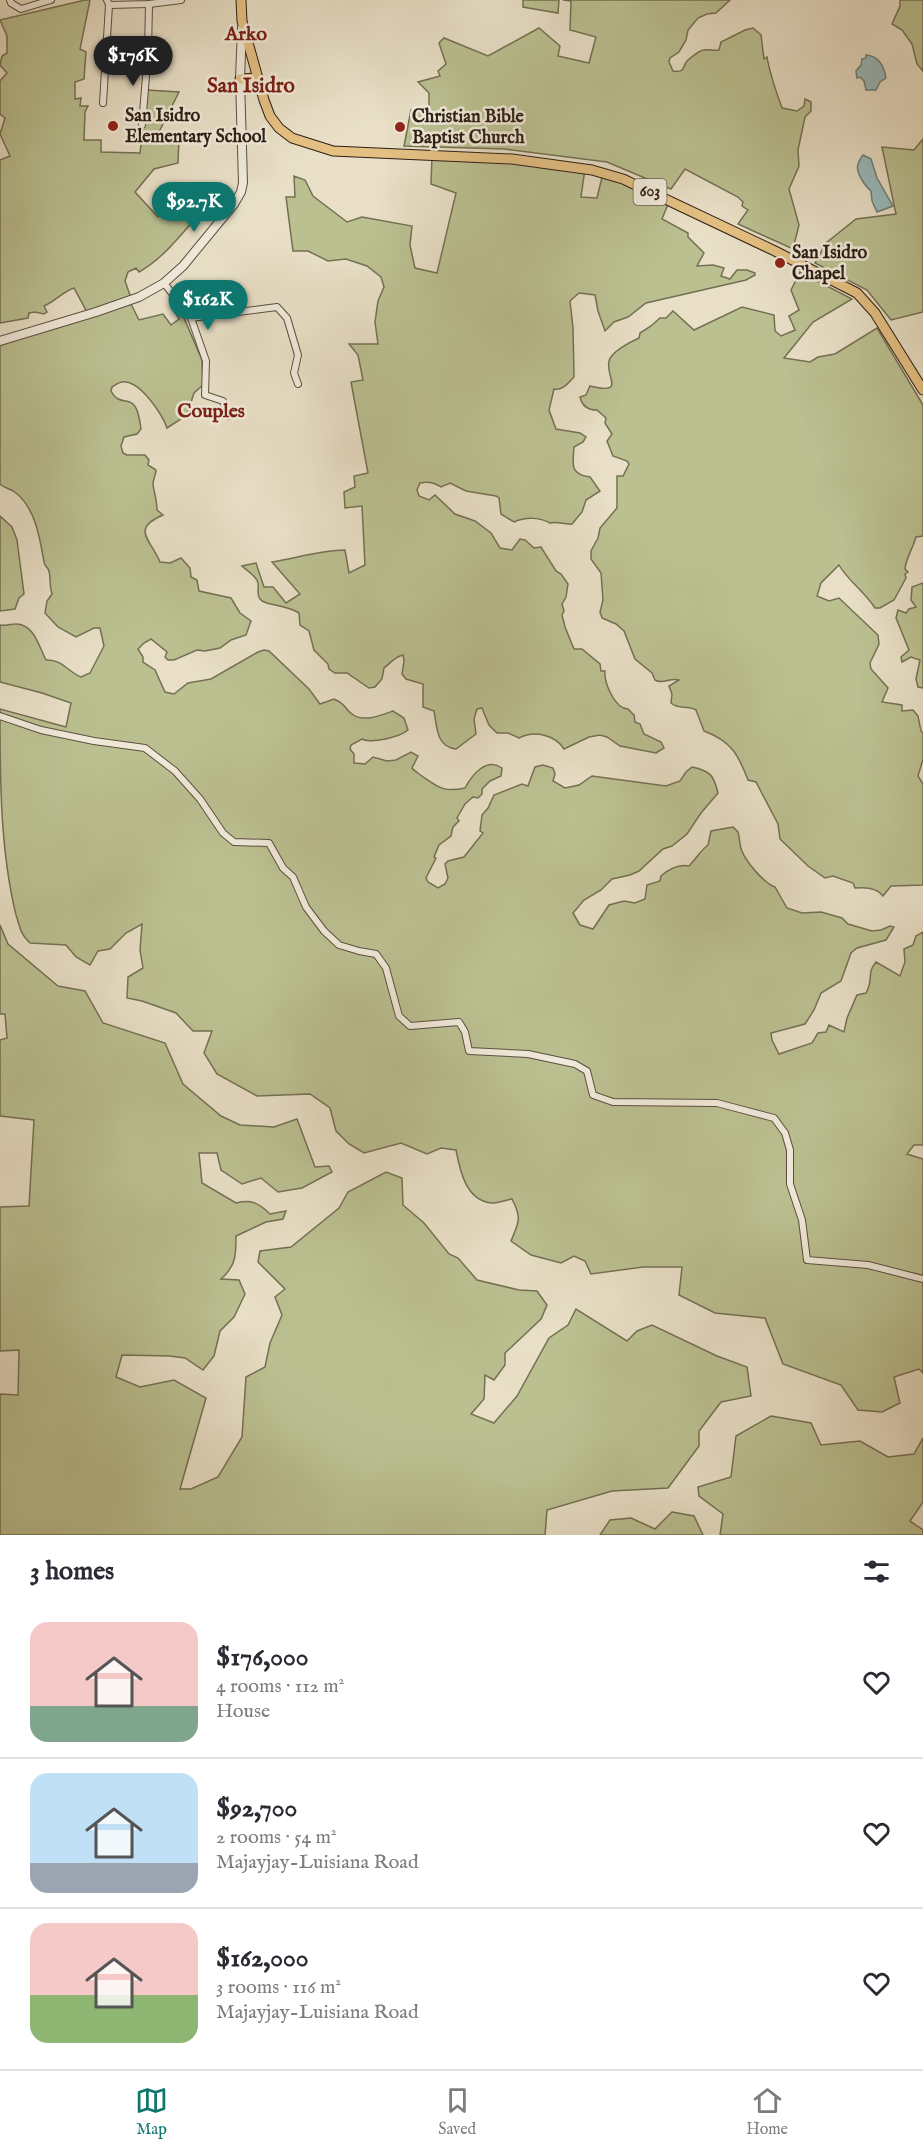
<!DOCTYPE html>
<html lang="en">
<head>
<meta charset="utf-8">
<style>
  :root { --surface:#fff; --page:#f7f7f7; --text:#2b2b33; --muted:#7c7c81; --line:#e1e1e2; --accent:#0f766e }
  body { margin:0; font-family:"IM FELL English",serif; background:var(--page); color:var(--text); height:100vh; display:flex; flex-direction:column; font-size:22px; white-space:nowrap }
  * { box-sizing:border-box; margin:0 }
  p { font-size:20px; color:var(--muted) }
  .icon { flex:none; width:33px; height:33px; fill:none; stroke:currentColor; stroke-width:2; stroke-linecap:round; stroke-linejoin:round }
  .map { position:relative; height:1535px; overflow:hidden }
  .panel { display:flex; flex-direction:column; background:var(--surface); flex:1 }
  .panel>* { flex:none }
  .price { position:absolute; translate:-50% -51px; padding:0 14px; border-radius:21px; background:var(--accent); color:#fff; font-size:20px; line-height:39px; filter:drop-shadow(0 2px 3px #0008) }
  .price::after { content:''; position:absolute; left:50%; top:36px; width:18px; height:14px; margin-left:-9px; background:inherit; clip-path:polygon(0 0,100% 0,50% 100%) }
  .price.selected { background:#222; color:#fff }
  ul { padding:0; list-style:none }
  li { display:flex; align-items:center; gap:18px; height:150px; padding:0 30px }
  li+li { border-top:2px solid var(--line) }
  li span { display:grid; place-items:center; flex:none; width:168px; height:120px; border-radius:18px; color:#555 }
  li>.icon { margin-inline-start:auto }
  span .icon { width:72px; height:72px; fill:#fffc; stroke-width:1 }
  li b { font-size:26px }
  h2 { display:flex; justify-content:space-between; align-items:center; height:72px; padding:0 30px; font-size:26px }
  .dock { display:flex; justify-content:space-around; align-items:center; height:84px; border-top:2px solid var(--line); background:var(--surface); font-size:16px; color:var(--muted) }
  .dock a { display:grid; justify-items:center; gap:3px }
  .dock .selected { color:var(--accent) }
  .map>svg:first-child { display:block }
  .green { fill:#bbc091; stroke:#747054; stroke-width:1.5 }
  .water { fill:#99bbbd; stroke:#6e7d7a; stroke-width:1.5 }
  .lines { fill:none; stroke-linecap:round; stroke-linejoin:round }
  .minor-casing { stroke:#5c4f42; stroke-width:8 }
  .tertiary-casing { stroke:#5c4f42; stroke-width:10 }
  .primary-casing { stroke:#2d1f16; stroke-width:11 }
  .minor { stroke:#f0eada; stroke-width:6 }
  .tertiary { stroke:#f0eada; stroke-width:8 }
  .primary { stroke:#e4c083; stroke-width:9 }
  .poi-dot { fill:#8f2418; stroke:#f0eada; stroke-width:2 }
  .labels { text-anchor:middle; dominant-baseline:central; stroke-width:5; stroke-linejoin:round; paint-order:stroke }
  .shield { fill:#f0eada; stroke:#685c51; stroke-width:1.5 }
  .shield-label { font-size:16px; font-weight:bold; fill:#2d1f16 }
  .poi-label { font-size:18px; font-weight:bold; fill:#2d1f16; stroke:#f0eada; text-anchor:start }
  .neighbourhood-label { font-size:20px; font-weight:bold; fill:#7a1f14; stroke:#f0eada }
  .quarter-label { font-size:21px; font-weight:bold; fill:#7a1f14; stroke:#f0eada }
</style>
</head>
<body>
<div class="map">
<svg width="923" height="1535" viewBox="0 0 923 1535">
  <rect width="100%" height="100%" fill="#e8dfc6"/>
  <filter id="stains"><feTurbulence type="fractalNoise" baseFrequency=".00333" numOctaves="4"/><feColorMatrix values="0 0 0 0 .2 0 0 0 0 .09 0 0 0 0 .02 0 0 0 .5 -.17"/></filter>
  <radialGradient id="worn" r=".72"><stop offset=".6" stop-color="#630" stop-opacity="0"/><stop offset="1" stop-color="#630" stop-opacity=".3"/></radialGradient>
  <g class="green">
    <path d="M85 0H90L80 49 86 52 84 79 75 82V99L81 98 80 106H88L85 112 84 140H101V152L140 153 147 90 179 92 159 132 179 138 178 163 154 169 135 192 158 217 175 201 199 215C179 236 164 258 139 272L136 268 128 272 125 281 131 298 87 312 74 288C62 292 56 301 44 306L47 312 44 314 35 312 29 313 28 318 0 323V160L10 156 0 134 5 118 0 114V81L7 73 0 65 2 56 7 53V36L0 20Z"/>
    <path d="M523 0H559L558 13 523 7Z"/>
    <path d="M563 0H730L716 13 707 14 698 18 688 30 686 40 679 52 670 58 669 62 673 71C685 73 682 68 687 61 690 58 700 50 704 50 709 49 714 51 719 50L721 42 745 30 753 28 761 35 764 59 767 57C770 75 776 91 782 108L797 111 804 106 805 99 811 102V111L805 117 798 150 799 166 789 189 799 225 793 249 738 224 748 210 742 206 743 202 738 197 685 169 671 189 607 162 504 149 404 146 411 110 429 109V93L418 82 440 76 438 71 446 64 439 43 444 38 488 56 539 28 560 46 558 56 589 63 596 37 570 30 571 1Z"/>
    <path d="M900 0H923V71L917 64 912 44 902 30 892 24 900 6Z"/>
    <path d="M923 139V312L891 320 867 290 815 263 826 243 856 219 896 214 882 147 914 150Z"/>
    <path d="M432 156 585 169 581 197 597 198 603 173 669 202 662 219 688 233V237L704 253 697 266 713 265 724 268 721 276 730 279 737 270H747L755 273V275L746 280 646 303 628 317 614 322 605 331 598 311 595 295 579 293 570 301 573 328 574 377C569 382 563 391 554 389L549 410 556 429 580 433 586 437 583 442 574 447C573 464 569 474 590 477L600 491 586 500 582 512 572 524C565 525 558 521 550 523 539 517 525 517 514 522L501 514 499 498 496 496 466 491 450 483 441 487C434 482 428 481 420 483L417 490 419 496 429 500 435 495 455 514 475 521 491 533 500 548 512 550 520 539 525 540 534 548 541 547 556 571 561 574 568 584 566 597 562 604 564 611 562 615 565 627 574 649H582L600 664 601 671H605C604 683 615 709 628 709L634 715 635 722 640 724 644 734 661 742 664 748 656 753 620 746 607 737 600 735 589 737 564 749C555 735 535 730 519 738L508 733H497L489 725 482 708 477 709 474 719 476 734 456 749C436 747 437 726 434 711L423 707V684L406 679 402 674 404 661 403 655C394 657 391 663 384 668L382 679 375 687 369 688 347 673H335L329 669 328 664 314 650 309 631 300 625 299 613C286 605 271 606 262 601 256 597 259 589 258 583 257 576 247 571 242 566L256 563 264 587H273L286 603 300 594 272 562C297 558 321 550 345 550L349 573 365 565 362 506 345 508 344 492 355 487 354 476 368 473 351 382 363 380 358 355 349 344H378L375 322 378 301 384 287 381 277 367 266 346 259 328 261 308 251H293L286 197H295L294 176 305 180 313 196 347 222 362 217 412 226 410 245 415 268 437 273 456 193 431 184Z"/>
    <path d="M800 272 852 299 813 322 784 358 810 362 818 357 835 354 877 328 923 405V536L916 537C913 548 906 558 905 569L908 572 905 574 906 578 894 600 880 608H875C865 592 848 581 839 565L821 583 817 596 829 601 839 598 878 635 879 644 870 663 871 669 888 688 882 702 902 705V711L913 710 918 716 921 731 923 733V759L918 776 923 784V885L891 886 883 896C877 887 865 887 855 888L853 883 833 876 825 878 808 866 780 839 778 824 756 782 748 780C738 754 731 741 704 731L696 710C687 705 679 710 671 703L672 694 669 686 679 680C670 677 663 685 655 680L652 673 635 659 624 631 616 624 602 618 600 612 603 600 601 573 591 559V551L598 538 600 528 617 508V476H623L629 464 627 461 613 456 607 441 612 434 605 423 606 418 597 410C588 410 582 406 580 397L586 395 590 386C627 395 605 377 609 361 611 352 630 342 639 338L640 333 651 326 660 318H666L673 311 694 330 742 307 774 315 775 331 781 336 795 330 789 316 799 310 791 290Z"/>
    <path d="M131 304 139 320 163 314 171 325 179 319 172 307 178 304 202 360 203 385 194 393 187 415 167 428C162 414 142 384 126 382 120 381 117 384 112 387L111 391C119 406 128 397 134 405 139 411 140 422 141 429L137 434 124 437 121 446 123 453 127 455H145L149 460 148 465 156 470C156 475 153 479 153 484 154 493 157 500 157 510L163 515C130 529 151 540 160 562L170 563 181 558 190 568 191 577 197 580 199 591 231 598 240 613 251 621 246 635 231 640 220 648 205 651 197 650 174 660H168L165 657 167 652 151 639 144 643 138 649 143 657V662L155 670 165 692 174 694 188 683 211 679 258 652 264 650 269 651 309 689 320 704 334 699C346 704 344 708 352 714 363 723 382 715 393 711L404 718 408 730C400 737 371 744 362 739L351 745 350 749 354 754V763L365 764 373 757 387 761 396 760 411 752 418 756 412 768C414 771 417 772 419 774 437 786 442 793 465 788 472 775 486 757 502 768L501 776 490 781 482 789V794L478 798 473 797 465 804 457 818 459 821 453 827 451 836 439 845 434 857 436 858 426 878 428 882 438 888 445 884 448 878 445 864 448 861 464 857 483 833 480 831 482 815 488 808 494 795 522 784 528 786 535 767 543 765 553 768 555 774 553 781 565 788 579 785 592 776 666 786 680 781 686 772 692 767C711 771 714 776 718 793L701 813 687 834 672 846 663 849 639 871 630 875 612 879 601 890 584 900 573 913 580 925 593 929 609 905 624 901 635 903 645 899 647 885 660 881 661 876C669 869 679 864 689 866 695 860 702 849 708 845L711 831 733 827 738 832C740 838 739 845 742 851 746 862 764 883 775 887L787 908 802 913 821 912 842 918 848 924 872 931 881 930 890 926 894 927 886 940 857 948 851 953 841 981 821 993 814 1010 805 1024 771 1033 772 1040 779 1054 812 1043 818 1033 826 1032 829 1025 844 1032 847 1018 857 995 866 993C874 979 866 974 876 962L900 976 905 962 904 949 913 945 916 936 923 932V1145H914L907 1154 923 1159V1373L919 1369 894 1377 900 1403 882 1412 858 1410 841 1385 783 1364 765 1318 715 1313 679 1295 682 1267H643L591 1274 585 1261 574 1256 561 1263 531 1255 511 1241C519 1222 522 1218 512 1199 506 1200 498 1203 492 1203 466 1201 460 1171 456 1150L441 1148 427 1154 401 1143 364 1153 349 1144 336 1131 330 1108 310 1094 257 1096 217 1074 204 1053 212 1031H193L176 1013 142 1001 127 998 128 977 143 968 140 950 142 924 126 933 110 949 98 951 90 965 76 957 66 945 30 943C19 932 21 929 16 915 0 850 0 777 0 709L66 727 71 703 42 693 0 682V625C6 626 9 624 15 624 34 623 39 647 46 660 62 659 68 672 81 677L90 673 104 646 100 628H94L76 637 58 627 45 613 47 601 52 594C49 585 51 578 49 571 47 565 45 568 44 562 40 540 36 509 16 493 12 489 5 489 0 484V345Z"/>
    <path d="M0 516 12 527 17 540 24 594 19 598 15 609 0 611Z"/>
    <path d="M923 583V688L918 687 916 679 920 660 911 657 902 662 901 657 909 650 896 618 898 610 906 613 909 609 916 607 911 600 912 587Z"/>
    <path d="M0 925 8 944 58 986 85 991 103 1023 165 1043 183 1084 221 1116 240 1125 274 1127 297 1119 315 1167 329 1166 332 1172 302 1188 278 1192 261 1178 242 1184 221 1170 217 1153H199L202 1183 236 1203C251 1199 259 1203 270 1214L286 1211 283 1219 266 1222 236 1236C236 1255 236 1266 221 1279L239 1280 245 1294 234 1317 220 1331 214 1356 203 1370 185 1358 170 1356 122 1355 116 1377 140 1387 174 1380 206 1398 180 1489H191L218 1477 242 1437 246 1377 265 1367 270 1343 282 1315 275 1297 285 1289 258 1262 260 1251 291 1247 339 1208 348 1192 386 1172 402 1178 403 1205 424 1223 449 1254 458 1258 477 1280 519 1290 537 1291 547 1305 541 1319 505 1353V1365L494 1380 485 1375 484 1399 471 1414 494 1423 517 1396 549 1338 568 1325 576 1309 627 1341 637 1331 652 1325 717 1356 747 1367 751 1396 721 1402 699 1431V1446L668 1488 612 1491 547 1510 545 1535H0V1394L18 1395 19 1350 0 1351V1207L29 1206 34 1120 0 1116V1040L7 1038 5 1014H0Z"/>
    <path d="M771 1416 811 1423 821 1445 860 1441 888 1457 914 1454 923 1438V1502L910 1521 923 1530V1535H720L723 1514 699 1496 698 1487 731 1477 736 1436Z"/>
    <path d="M672 1512 694 1516 703 1535H600L610 1520 631 1518 655 1529Z"/>
  </g>
  <g class="water">
    <path d="M866 55C879 56 884 66 886 78L880 82 876 90H866L864 81 860 77 857 78 856 71 861 65 862 59 866 58Z"/>
    <path d="M863 155 871 159 877 178 893 206 877 212 872 201 871 191C865 186 855 172 858 164 859 161 861 158 863 155Z"/>
  </g>
  <g class="lines">
    <g class="minor-casing">
      <g id="minor">
        <path d="M10 0 11 3 21 9 51 0"/>
        <path d="M109 5 149 4 181 0"/>
        <path d="M106 52H148"/>
        <path d="M103 103 109 5 107 0"/>
        <path d="M142 125 148 52 149 4"/>
        <path d="M164 283 191 318 206 361 205 395 223 401 228 416"/>
        <path d="M191 318 277 307 287 318 298 355 294 373 298 384"/>
        <path d="M0 716 41 730 94 741 145 748 175 771 200 799 223 833 234 842 269 843 283 868 293 877 306 907 324 931 339 945 359 951 376 954 386 968 399 1016 410 1026 459 1022 465 1032 469 1051 528 1054 575 1064 587 1071 593 1095 613 1102 717 1103 774 1118 785 1133 790 1150V1184L802 1220 807 1260 868 1265 923 1279"/>
      </g>
    </g>
    <g class="tertiary-casing">
      <path id="tertiary" d="M0 341 96 312 139 297 164 283 183 266 234 204 241 192 243 183 240 79 242 28"/>
    </g>
    <g class="primary-casing">
      <g id="primary">
        <path d="M241 0 242 21 264 100 270 116 279 128 292 138 333 151 512 159 592 170 623 179 775 251 857 293 875 313 923 390"/>
        <path d="M240 79 258 78"/>
      </g>
    </g>
    <use href="#minor" class="minor"/>
    <use href="#tertiary" class="tertiary"/>
    <use href="#primary" class="primary"/>
  </g>
  <g class="poi-dot">
    <circle cx="113" cy="126" r="6"/>
    <circle cx="400" cy="127" r="6"/>
    <circle cx="780" cy="263" r="6"/>
  </g>
  <g class="labels">
    <rect class="shield" x="633.5" y="179" width="33" height="26" rx="4.5"/>
    <g class="shield-label">
      <text x="650" y="192">603</text>
    </g>
    <g class="poi-label">
      <text x="125" y="116">San Isidro<tspan x="125" dy="21">Elementary School</tspan></text>
      <text x="412" y="117">Christian Bible<tspan x="412" dy="21">Baptist Church</tspan></text>
      <text x="792" y="253">San Isidro<tspan x="792" dy="21">Chapel</tspan></text>
    </g>
    <g class="neighbourhood-label">
      <text x="246" y="34">Arko</text>
      <text x="211" y="411">Couples</text>
    </g>
    <g class="quarter-label">
      <text x="251" y="86">San Isidro</text>
    </g>
  </g>
  <rect width="100%" height="100%" filter="url(#stains)"/>
  <rect width="100%" height="100%" fill="url(#worn)"/>
</svg>
<b class="price selected" style="left:133px;top:87px">$176K</b>
<b class="price" style="left:194px;top:233px">$92.7K</b>
<b class="price" style="left:208px;top:331px">$162K</b>
</div>
<section class="panel">
<h2>3 homes<svg class="icon" aria-label="filters" viewBox="0 0 24 24"><path d="M4 7h16M4 17h16"/><circle cx="9" cy="7" r="2"/><circle cx="15" cy="17" r="2"/></svg></h2>
<ul>
<li><span style="background:linear-gradient(#f6c9c9 70%,#7fa58c 0)"><svg class="icon" aria-label="home" viewBox="0 0 24 24"><path d="M3 11l9-7 9 7M6 9v11h12V9"/></svg></span><div><b>$176,000</b><p>4 rooms · 112 m²</p><p>House</p></div><svg class="icon" aria-label="heart" viewBox="0 0 24 24"><path d="M12 20l-8-8c-3-5 5-10 8-4 3-6 11-1 8 4z"/></svg></li>
<li><span style="background:linear-gradient(#bfe0f5 75%,#9aa5b1 0)"><svg class="icon" aria-label="home" viewBox="0 0 24 24"><path d="M3 11l9-7 9 7M6 9v11h12V9"/></svg></span><div><b>$92,700</b><p>2 rooms · 54 m²</p><p>Majayjay-Luisiana Road</p></div><svg class="icon" aria-label="heart" viewBox="0 0 24 24"><path d="M12 20l-8-8c-3-5 5-10 8-4 3-6 11-1 8 4z"/></svg></li>
<li><span style="background:linear-gradient(#f6c9c9 60%,#8fb573 0)"><svg class="icon" aria-label="home" viewBox="0 0 24 24"><path d="M3 11l9-7 9 7M6 9v11h12V9"/></svg></span><div><b>$162,000</b><p>3 rooms · 116 m²</p><p>Majayjay-Luisiana Road</p></div><svg class="icon" aria-label="heart" viewBox="0 0 24 24"><path d="M12 20l-8-8c-3-5 5-10 8-4 3-6 11-1 8 4z"/></svg></li>
</ul>
</section>
<nav class="dock">
<a class="selected"><svg class="icon" aria-label="map" viewBox="0 0 24 24"><path d="M3 6l6-2 6 2 6-2v14l-6 2-6-2-6 2zM9 4v14M15 6v14"/></svg>Map</a>
<a><svg class="icon" aria-label="saved" viewBox="0 0 24 24"><path d="M7 4h10v16l-5-4-5 4z"/></svg>Saved</a>
<a><svg class="icon" aria-label="home" viewBox="0 0 24 24"><path d="M3 11l9-7 9 7M6 9v11h12V9"/></svg>Home</a>
</nav>
</body>
</html>
